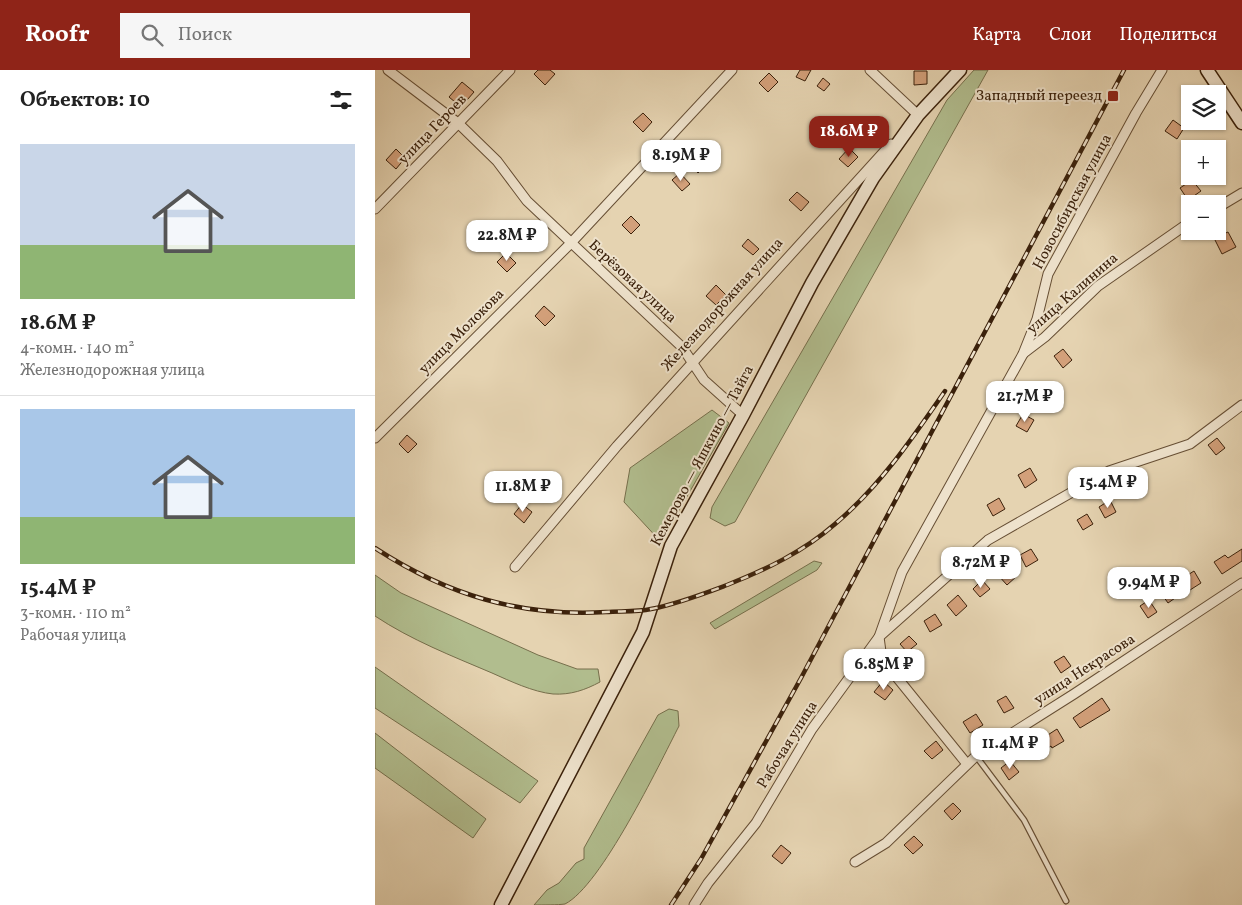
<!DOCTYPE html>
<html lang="ru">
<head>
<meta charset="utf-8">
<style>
  :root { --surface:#fff; --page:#f6f6f6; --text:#222; --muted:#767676; --line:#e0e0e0; --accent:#8f2418 }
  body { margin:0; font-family:Vollkorn,serif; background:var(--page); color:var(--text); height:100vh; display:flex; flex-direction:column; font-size:19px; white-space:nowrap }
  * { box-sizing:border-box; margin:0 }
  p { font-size:16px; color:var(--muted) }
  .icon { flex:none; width:28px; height:28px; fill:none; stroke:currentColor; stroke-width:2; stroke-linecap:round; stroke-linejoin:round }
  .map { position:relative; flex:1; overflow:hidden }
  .sheet { display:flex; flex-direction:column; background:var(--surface); width:375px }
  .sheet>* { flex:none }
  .fabs { position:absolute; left:806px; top:15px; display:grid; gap:10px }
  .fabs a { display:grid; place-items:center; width:45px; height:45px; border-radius:0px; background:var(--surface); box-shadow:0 1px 4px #0004; font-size:25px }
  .price { position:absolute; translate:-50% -42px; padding:0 11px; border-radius:10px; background:#fff; color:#222; font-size:16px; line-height:32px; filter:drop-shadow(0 1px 2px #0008) }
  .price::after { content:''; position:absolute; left:50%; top:30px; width:15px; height:11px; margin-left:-8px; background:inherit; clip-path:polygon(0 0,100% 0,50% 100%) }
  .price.on { background:var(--accent); color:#fff }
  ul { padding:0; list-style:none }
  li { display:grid; align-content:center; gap:10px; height:265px; padding:0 20px }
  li+li { border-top:1px solid var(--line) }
  li span { display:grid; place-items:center; height:155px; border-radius:0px; color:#555 }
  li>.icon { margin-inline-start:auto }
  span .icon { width:90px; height:90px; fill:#fffc; stroke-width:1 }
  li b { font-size:21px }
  h2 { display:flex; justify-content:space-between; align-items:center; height:60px; padding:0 20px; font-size:21px }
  header { display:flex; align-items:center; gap:30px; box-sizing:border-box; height:70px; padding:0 25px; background:var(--accent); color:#fff }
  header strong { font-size:24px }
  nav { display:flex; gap:28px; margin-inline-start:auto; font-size:18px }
  .search { width:350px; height:45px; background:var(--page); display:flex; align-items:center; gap:12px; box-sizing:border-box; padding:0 18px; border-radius:0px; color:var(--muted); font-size:19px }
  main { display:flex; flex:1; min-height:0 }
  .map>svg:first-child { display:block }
  .green { fill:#b1bd8e; stroke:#766f4c }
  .building { fill:#d3a07a; stroke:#3b210b }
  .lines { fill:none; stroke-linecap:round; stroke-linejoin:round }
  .service-casing { stroke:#664e34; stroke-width:7 }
  .minor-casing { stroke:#664e34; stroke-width:11 }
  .secondary-casing { stroke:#3b210b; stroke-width:15 }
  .service { stroke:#eee2cc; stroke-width:4.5 }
  .minor { stroke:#eee2cc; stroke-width:9 }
  .secondary { stroke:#eee2cc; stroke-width:12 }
  .rail-casing { stroke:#3b210b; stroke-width:4.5 }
  .rail { stroke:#eee2cc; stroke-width:2.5; stroke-dasharray:8; stroke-linecap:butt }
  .poi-dot { fill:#8f2418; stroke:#eee2cc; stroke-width:2 }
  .labels { text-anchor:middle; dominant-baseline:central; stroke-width:4; stroke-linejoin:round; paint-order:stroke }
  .poi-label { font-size:15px; fill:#3b210b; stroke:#eee2cc; text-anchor:end }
  .street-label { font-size:15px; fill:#3b210b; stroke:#eee2cc }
</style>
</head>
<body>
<header>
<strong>Roofr</strong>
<div class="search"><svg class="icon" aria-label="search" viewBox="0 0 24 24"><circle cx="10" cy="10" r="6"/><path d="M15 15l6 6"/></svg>Поиск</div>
<nav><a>Карта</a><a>Слои</a><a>Поделиться</a></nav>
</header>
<main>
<section class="sheet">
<h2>Объектов: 10<svg class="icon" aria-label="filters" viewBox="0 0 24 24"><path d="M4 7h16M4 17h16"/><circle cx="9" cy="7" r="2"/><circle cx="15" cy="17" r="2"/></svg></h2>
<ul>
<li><span style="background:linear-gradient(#c9d6e8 65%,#8fb573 0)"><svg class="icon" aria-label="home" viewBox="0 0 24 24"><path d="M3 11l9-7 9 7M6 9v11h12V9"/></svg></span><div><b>18.6M ₽</b><p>4-комн. · 140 m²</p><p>Железнодорожная улица</p></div></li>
<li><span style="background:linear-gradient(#a9c7e8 70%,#8fb573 0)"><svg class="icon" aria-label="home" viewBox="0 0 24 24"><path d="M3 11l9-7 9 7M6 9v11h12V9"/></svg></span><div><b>15.4M ₽</b><p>3-комн. · 110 m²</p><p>Рабочая улица</p></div></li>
</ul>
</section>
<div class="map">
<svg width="867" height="835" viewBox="0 0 867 835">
  <rect width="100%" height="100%" fill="#e5d3b1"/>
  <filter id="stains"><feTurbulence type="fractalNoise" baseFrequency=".004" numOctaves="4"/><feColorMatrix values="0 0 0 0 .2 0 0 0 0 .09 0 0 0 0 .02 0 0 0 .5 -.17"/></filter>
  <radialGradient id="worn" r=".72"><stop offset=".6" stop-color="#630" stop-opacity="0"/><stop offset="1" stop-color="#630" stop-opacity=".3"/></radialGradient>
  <g class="green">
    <path d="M599 0H613L360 452 350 456 335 448 337 437 572 30Z"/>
    <path d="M337 340 354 353 286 472 249 432 255 398Z"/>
    <path d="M439 491 447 493 442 500 340 559 335 553Z"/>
    <path d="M0 505 26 523 163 585 202 599H223L225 612C210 620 196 625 178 624 158 622 135 611 117 603 77 586 36 570 0 546Z"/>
    <path d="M0 597 163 711 145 733 0 638Z"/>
    <path d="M294 639 303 641 304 656C284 695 226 816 190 834 183 835 168 835 159 835L172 820 184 813 201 793 209 789V778L283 645Z"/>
    <path d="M0 663 111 749 98 768 0 698Z"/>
  </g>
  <g class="building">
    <path d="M163 0H175L180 4 170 15 159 4Z"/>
    <path d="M425 0H436L430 11 421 7Z"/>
    <path d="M539 1H552V14L539 15Z"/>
    <path d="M394 3 403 12 393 22 384 13Z"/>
    <path d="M448 8 455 14 449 21 442 16Z"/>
    <path d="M87 12 99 22 86 37 74 27Z"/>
    <path d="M268 43 277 52 268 62 258 52Z"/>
    <path d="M798 50 809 58 802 69 790 61Z"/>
    <path d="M474 78 483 87 473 97 464 89Z"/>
    <path d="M21 79 30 88 21 99 11 90Z"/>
    <path d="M321 89 329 97 323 103 316 95Z"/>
    <path d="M305 103 315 114 307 121 297 110Z"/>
    <path d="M817 110 826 121 813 130 805 118Z"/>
    <path d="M422 122 434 132 426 141 414 130Z"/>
    <path d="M256 146 265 155 256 164 247 155Z"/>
    <path d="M853 162 861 177 847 184 839 168Z"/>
    <path d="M373 169 384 179 378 185 367 176Z"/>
    <path d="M131 183 141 193 132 202 122 192Z"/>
    <path d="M341 215 351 225 341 235 331 226Z"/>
    <path d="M169 236 180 246 170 256 160 246Z"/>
    <path d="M688 279 697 290 688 298 679 286Z"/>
    <path d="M648 344 659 350 652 362 641 356Z"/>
    <path d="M32 365 42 374 33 383 24 374Z"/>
    <path d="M842 368 850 378 841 385 833 375Z"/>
    <path d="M655 398 662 410 650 418 643 405Z"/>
    <path d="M168 409 177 416 169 425 160 418Z"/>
    <path d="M624 428 630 439 618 446 612 435Z"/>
    <path d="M735 430 741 442 730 448 724 437Z"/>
    <path d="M147 434 157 442 149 453 139 444Z"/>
    <path d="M712 444 718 454 708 460 702 450Z"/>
    <path d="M656 479 663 490 651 497 645 485Z"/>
    <path d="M867 479V491L847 504 839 492 850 485 853 488Z"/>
    <path d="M633 496 642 506 632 515 623 505Z"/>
    <path d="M819 501 826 513 815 520 808 508Z"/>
    <path d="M607 510 615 519 605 527 598 519Z"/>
    <path d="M797 516 803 526 793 533 786 523Z"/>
    <path d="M583 525 592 536 581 546 572 535Z"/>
    <path d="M774 530 782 542 773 548 765 536Z"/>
    <path d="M560 544 567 555 555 562 549 551Z"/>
    <path d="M534 566 542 574 532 582 525 574Z"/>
    <path d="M689 586 696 596 686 603 679 592Z"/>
    <path d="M508 611 518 620 510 630 499 622Z"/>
    <path d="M631 626 639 638 629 643 622 631Z"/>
    <path d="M727 628 735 640 705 658 698 648Z"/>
    <path d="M601 644 608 655 595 663 588 652Z"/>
    <path d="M682 659 689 671 677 678 676 676 657 688 649 676 660 670 662 672Z"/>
    <path d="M561 671 568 680 557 689 549 681Z"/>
    <path d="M635 691 644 702 634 710 626 698Z"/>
    <path d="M578 733 586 741 577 750 569 741Z"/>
    <path d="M539 766 548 775 538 784 529 775Z"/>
    <path d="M406 775 416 783 407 794 397 786Z"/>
  </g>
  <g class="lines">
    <g class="service-casing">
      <path id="service" d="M601 686 649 750 691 831"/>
    </g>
    <g class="minor-casing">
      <g id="minor">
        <path d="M13 0 83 53 122 91 152 131 307 277 329 310 368 345"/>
        <path d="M495 0 543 45 540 48"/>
        <path d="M842 138 867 123"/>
        <path d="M0 139 135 0"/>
        <path d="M649 283 670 267 723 216 815 152"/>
        <path d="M0 368 195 174 357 0"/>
        <path d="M140 497 242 376 516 74"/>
        <path d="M592 694 507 589 504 567 527 502 648 284 662 249 673 204 761 43 787 0"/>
        <path d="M480 792 511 773 601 686 699 624 867 513"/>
        <path d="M319 835 333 813 381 753 437 659 504 567 613 470 734 401 815 374 867 335"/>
      </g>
    </g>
    <g class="secondary-casing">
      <g id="secondary">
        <path d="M832 0 867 53"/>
        <path d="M126 835 268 562 296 476 368 345 437 213 498 108 543 45 585 0"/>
      </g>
    </g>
    <use href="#service" class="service"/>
    <use href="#minor" class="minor"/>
    <use href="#secondary" class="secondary"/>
    <g class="rail-casing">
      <g id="rail">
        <path d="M0 478C72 525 145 547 231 542 246 541 262 542 276 539 302 534 328 524 352 515 390 500 428 482 460 454 504 417 537 369 570 321"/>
        <path d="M296 835 326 789 426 608 749 0"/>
      </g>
    </g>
    <use href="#rail" class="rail"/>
  </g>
  <rect class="poi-dot" x="732" y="20" width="12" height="12" rx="2.5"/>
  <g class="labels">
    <g class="poi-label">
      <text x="727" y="26">Западный переезд</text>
    </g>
    <g class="street-label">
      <text transform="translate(58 60) rotate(-46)">улица Героев</text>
      <text transform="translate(698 132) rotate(-62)">Новосибирская улица</text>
      <text transform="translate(257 212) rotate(43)">Берёзовая улица</text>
      <text transform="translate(698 224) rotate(-41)">улица Калинина</text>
      <text transform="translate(348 235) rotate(-48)">Железнодорожная улица</text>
      <text transform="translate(87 262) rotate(-45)">улица Молокова</text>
      <text transform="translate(328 386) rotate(-62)">Кемерово — Яшкино — Тайга</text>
      <text transform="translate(710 600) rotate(-33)">улица Некрасова</text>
      <text transform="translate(413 675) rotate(-58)">Рабочая улица</text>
    </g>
  </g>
  <rect width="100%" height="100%" filter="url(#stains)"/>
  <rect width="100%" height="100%" fill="url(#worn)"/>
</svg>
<div class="fabs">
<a><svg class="icon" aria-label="layers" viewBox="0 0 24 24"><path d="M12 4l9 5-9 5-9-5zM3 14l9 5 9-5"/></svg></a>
<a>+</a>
<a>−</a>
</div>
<b class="price on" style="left:474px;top:88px">18.6M ₽</b>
<b class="price" style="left:306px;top:112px">8.19M ₽</b>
<b class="price" style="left:132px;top:192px">22.8M ₽</b>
<b class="price" style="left:650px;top:353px">21.7M ₽</b>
<b class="price" style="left:733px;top:439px">15.4M ₽</b>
<b class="price" style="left:148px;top:443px">11.8M ₽</b>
<b class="price" style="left:606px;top:519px">8.72M ₽</b>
<b class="price" style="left:774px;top:539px">9.94M ₽</b>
<b class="price" style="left:509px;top:621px">6.85M ₽</b>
<b class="price" style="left:635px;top:700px">11.4M ₽</b>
</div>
</main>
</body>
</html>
